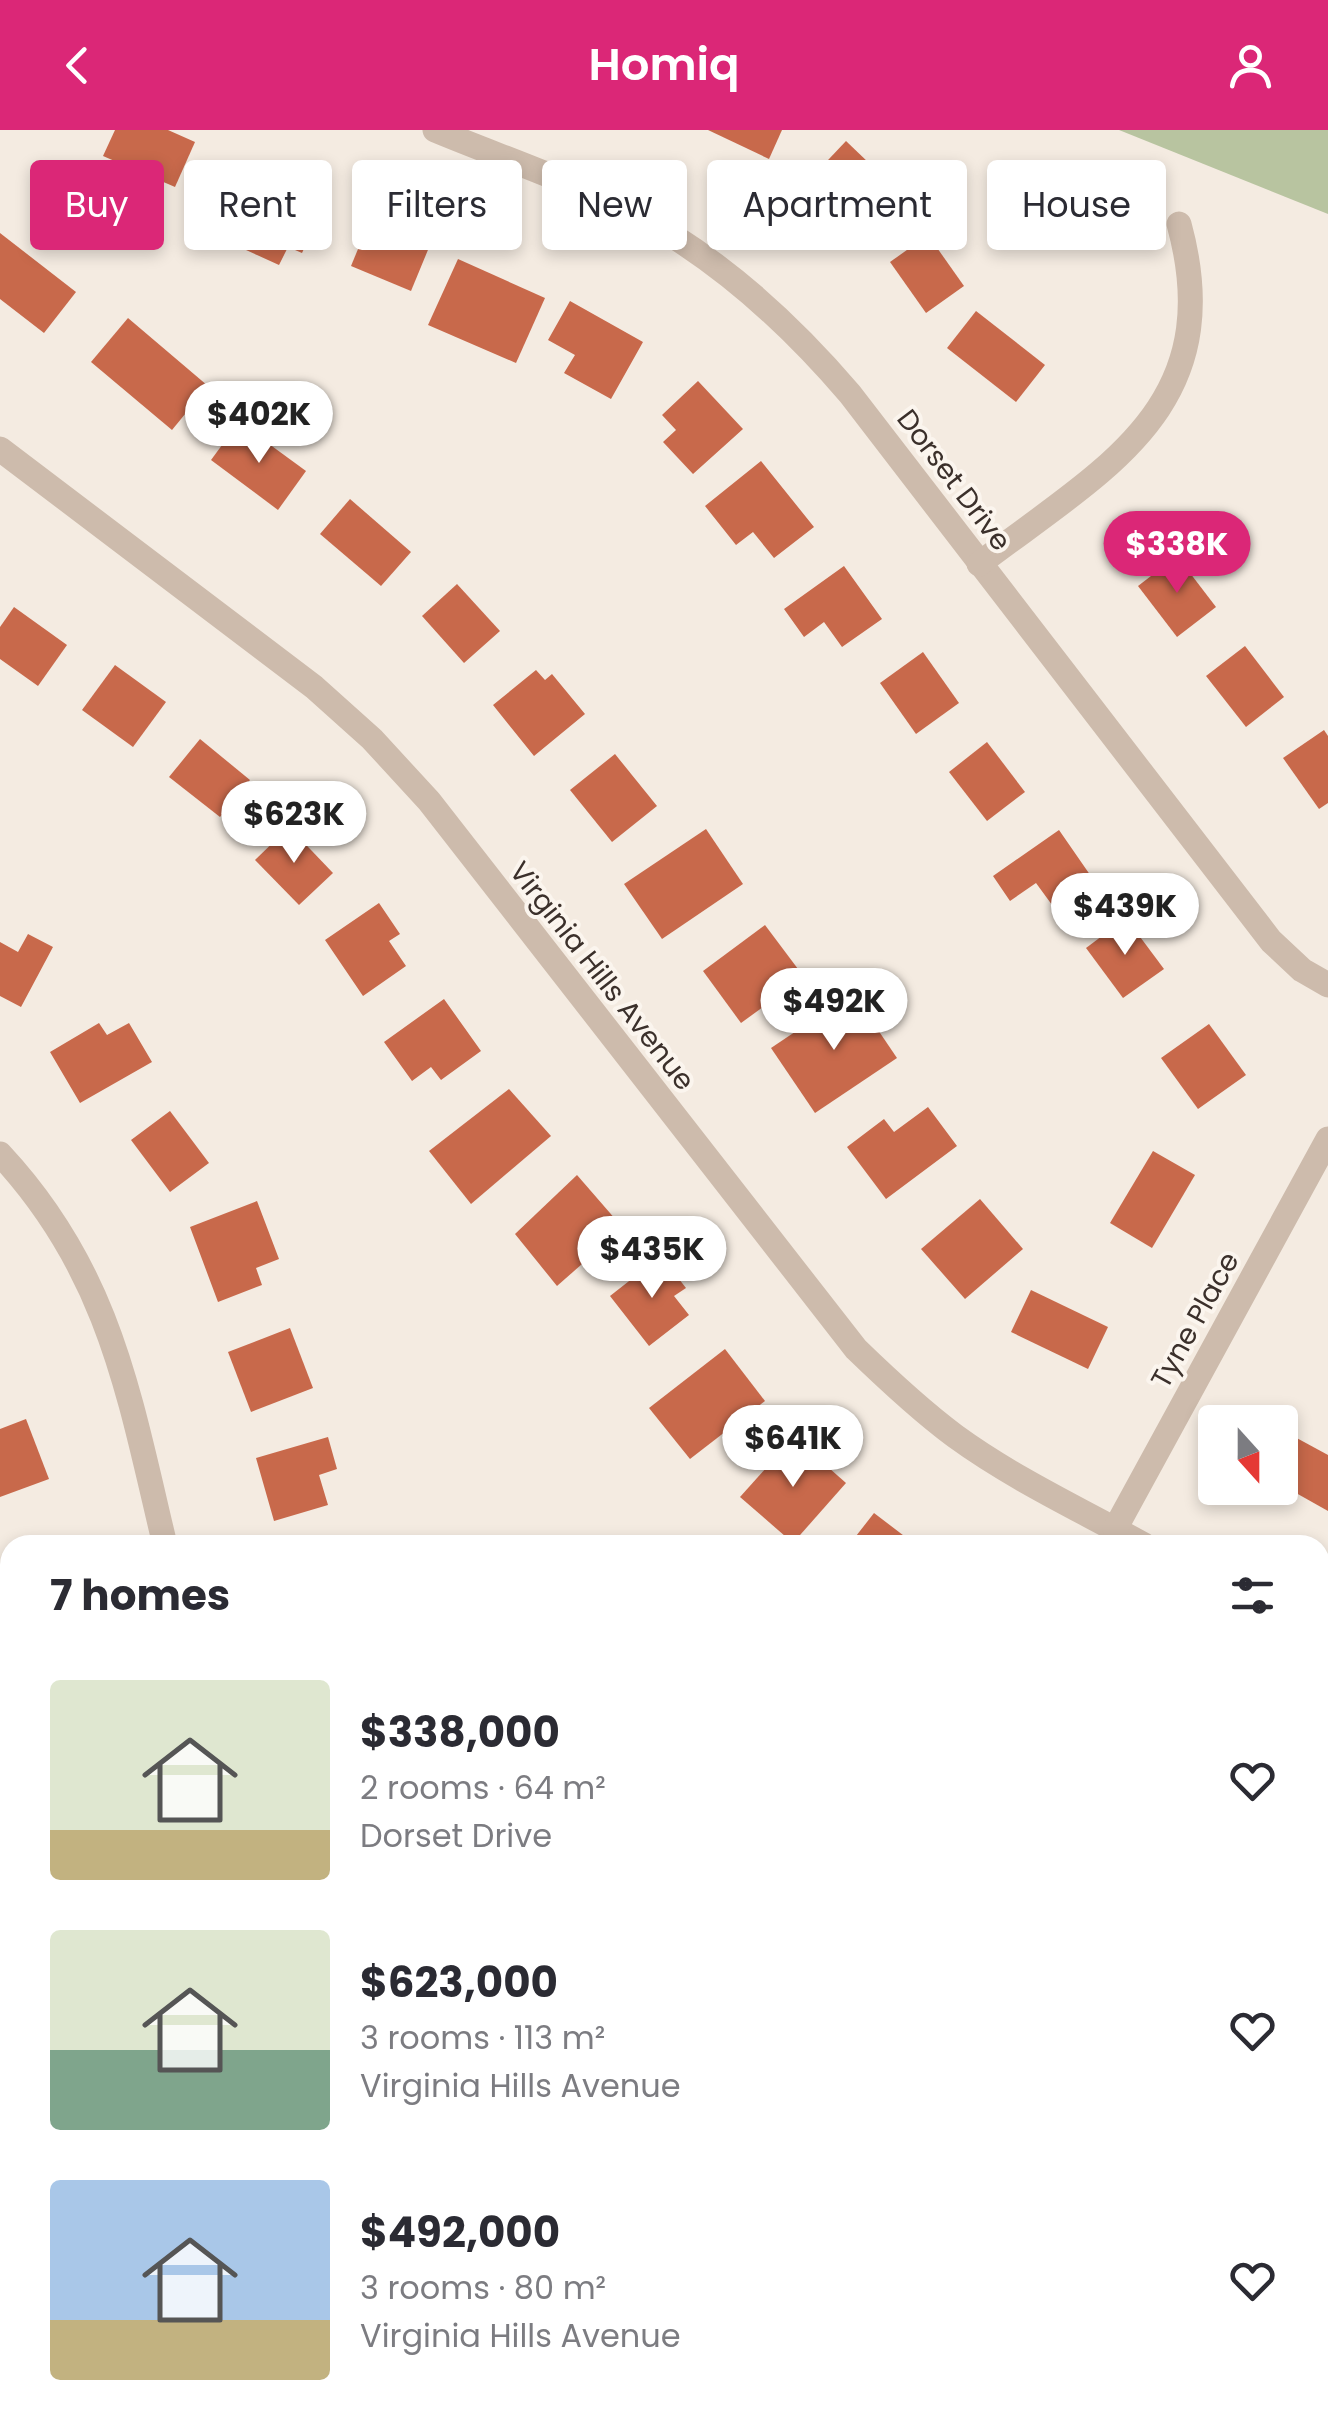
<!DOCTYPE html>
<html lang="en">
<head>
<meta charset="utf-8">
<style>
  :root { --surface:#fff; --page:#f7f7f7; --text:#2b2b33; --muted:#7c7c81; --accent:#db2777 }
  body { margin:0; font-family:Poppins,sans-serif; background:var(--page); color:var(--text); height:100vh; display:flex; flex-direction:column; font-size:38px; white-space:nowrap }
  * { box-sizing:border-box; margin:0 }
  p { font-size:32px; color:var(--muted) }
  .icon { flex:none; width:55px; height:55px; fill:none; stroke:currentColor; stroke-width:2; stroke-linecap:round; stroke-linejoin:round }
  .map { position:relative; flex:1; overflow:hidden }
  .details { position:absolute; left:0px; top:1405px; width:1330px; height:890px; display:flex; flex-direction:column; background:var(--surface); border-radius:30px 30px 0 0; box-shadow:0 5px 15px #0003 }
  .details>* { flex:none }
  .guide { position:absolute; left:30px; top:30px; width:1270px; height:90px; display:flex; gap:20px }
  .needle { width:65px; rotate:159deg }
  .fabs { position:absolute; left:1198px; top:1275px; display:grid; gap:20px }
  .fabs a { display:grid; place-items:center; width:100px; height:100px; border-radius:10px; background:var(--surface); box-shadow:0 5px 15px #0003; font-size:50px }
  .price { position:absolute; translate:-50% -85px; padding:0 22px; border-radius:35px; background:#fff; color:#222; font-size:32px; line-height:65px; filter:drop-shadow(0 2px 5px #0008) }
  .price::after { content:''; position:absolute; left:50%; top:60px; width:30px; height:22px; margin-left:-15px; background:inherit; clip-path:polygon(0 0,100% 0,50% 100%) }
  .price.selected { background:var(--accent); color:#fff }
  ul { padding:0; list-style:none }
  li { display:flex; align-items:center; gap:30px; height:250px; padding:0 50px }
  li span { display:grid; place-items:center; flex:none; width:280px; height:200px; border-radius:10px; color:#555 }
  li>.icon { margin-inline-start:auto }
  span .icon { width:120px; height:120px; fill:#fffc; stroke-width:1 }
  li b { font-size:42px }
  h2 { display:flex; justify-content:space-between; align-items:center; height:120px; padding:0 50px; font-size:42px }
  .chip { padding:0 35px; border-radius:10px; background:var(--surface); box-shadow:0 5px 15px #0003; font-size:35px; line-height:90px }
  .chip.selected { background:var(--accent); color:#fff }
  header { display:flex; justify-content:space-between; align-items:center; height:130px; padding:0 50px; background:var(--accent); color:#fff; font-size:45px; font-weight:600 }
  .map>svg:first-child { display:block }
  .green { fill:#b8c4a0 }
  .building { fill:#c8694b }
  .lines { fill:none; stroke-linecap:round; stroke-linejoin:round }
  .path { stroke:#b9a596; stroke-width:6; stroke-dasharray:5 5; stroke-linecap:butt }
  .street { stroke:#cdbbac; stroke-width:25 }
  .labels { text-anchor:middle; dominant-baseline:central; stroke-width:8; stroke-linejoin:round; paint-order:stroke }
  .street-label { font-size:28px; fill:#3b302b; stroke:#fbf5ee }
</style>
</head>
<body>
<header><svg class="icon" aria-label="back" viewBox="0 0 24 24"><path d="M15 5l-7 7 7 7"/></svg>Homiq<svg class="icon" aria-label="person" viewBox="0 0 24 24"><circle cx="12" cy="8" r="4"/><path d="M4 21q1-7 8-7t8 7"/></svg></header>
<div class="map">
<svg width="1328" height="2295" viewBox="0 0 1328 2295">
  <rect width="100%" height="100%" fill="#f4ebe1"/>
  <path class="green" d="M1119 0H1328V84Z"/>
  <g class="building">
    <path d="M115 0H168L195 12 175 57 103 26Z"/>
    <path d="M708 0H782L769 29Z"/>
    <path d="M846 11 895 58 861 94 812 47Z"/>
    <path d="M255 33 328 67 302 123 288 117 279 135 246 120 255 103 228 90Z"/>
    <path d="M370 90 430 115 411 161 351 136Z"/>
    <path d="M0 103 76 162 44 203 0 169Z"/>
    <path d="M928 105 964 156 926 183 890 132Z"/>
    <path d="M458 129 545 168 516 233 428 195Z"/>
    <path d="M570 171 643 212 611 269 564 243 575 225 548 210Z"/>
    <path d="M976 181 1045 235 1016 272 947 218Z"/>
    <path d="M128 188 208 256 172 300 91 232Z"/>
    <path d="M698 251 743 299 693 344 663 312 676 300 662 285Z"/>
    <path d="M239 292 306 341 278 380 211 330Z"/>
    <path d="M761 331 814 397 774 428 753 402 736 415 705 376Z"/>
    <path d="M350 369 411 422 381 456 320 404Z"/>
    <path d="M1177 426 1216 477 1177 507 1138 456Z"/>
    <path d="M844 436 882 489 842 517 824 492 804 507 784 479Z"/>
    <path d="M457 454 500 501 464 533 422 486Z"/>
    <path d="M14 477 67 515 38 556 0 529V497Z"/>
    <path d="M1245 516 1284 567 1246 597 1206 546Z"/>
    <path d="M923 522 959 573 916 604 880 553Z"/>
    <path d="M115 535 166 572 133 617 82 580Z"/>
    <path d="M536 540 545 550 552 544 585 584 534 626 493 575Z"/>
    <path d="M1324 600 1328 606V673L1319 679 1283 628Z"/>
    <path d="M200 609 250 650 220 687 169 647Z"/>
    <path d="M987 612 1025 662 987 691 949 642Z"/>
    <path d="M615 624 657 676 612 712 570 660Z"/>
    <path d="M289 697 333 743 299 775 255 730Z"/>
    <path d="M706 699 743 754 662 809 624 754Z"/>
    <path d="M1059 700 1095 752 1055 779 1036 753 1010 771 993 746Z"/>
    <path d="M379 773 400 804 389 811 406 836 363 866 325 810Z"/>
    <path d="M1126 788 1164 839 1123 868 1086 818Z"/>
    <path d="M765 795 804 847 741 893 703 841Z"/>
    <path d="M28 804 53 817 21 877 0 866V812L18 822Z"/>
    <path d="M853 863 897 928 815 983 771 918Z"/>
    <path d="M444 869 481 921 441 950 431 937 412 951 384 912Z"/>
    <path d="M99 893 107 905 129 893 152 932 80 973 50 922Z"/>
    <path d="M1209 894 1246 945 1198 979 1161 928Z"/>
    <path d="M509 959 551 1006 471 1074 429 1021Z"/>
    <path d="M928 977 957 1016 886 1069 847 1017 884 989 894 1002Z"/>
    <path d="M170 981 209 1033 170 1062 131 1010Z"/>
    <path d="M1153 1021 1195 1045 1152 1118 1110 1093Z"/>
    <path d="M577 1045 623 1098 557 1156 515 1104Z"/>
    <path d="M980 1069 1023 1119 965 1169 921 1119Z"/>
    <path d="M257 1071 279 1129 256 1138 262 1155 218 1172 190 1097Z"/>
    <path d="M661 1126 686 1158 674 1166 689 1185 649 1216 610 1166Z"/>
    <path d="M1031 1160 1108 1197 1088 1239 1011 1202Z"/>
    <path d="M290 1198 313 1258 251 1282 228 1222Z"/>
    <path d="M725 1219 765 1271 690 1329 649 1278Z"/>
    <path d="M26 1289 49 1349 0 1367V1299Z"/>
    <path d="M1293 1306 1328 1325V1381L1280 1354V1330Z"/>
    <path d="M328 1307 337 1339 319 1345 328 1375 274 1391 256 1328Z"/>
    <path d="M794 1307 846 1353 793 1413 740 1367Z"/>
    <path d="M874 1383 916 1415H849Z"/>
    <path d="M61 1405 63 1415H21V1413Z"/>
  </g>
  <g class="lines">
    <path class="path" d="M1144 66 1158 77"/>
    <g class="street">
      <path d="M435 0C514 33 600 60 673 106 741 149 798 203 850 264L1271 811 1302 840 1328 855"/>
      <path d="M0 319 314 557 372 609 429 671 856 1219C888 1250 920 1280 955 1306 1014 1349 1081 1380 1144 1415"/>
      <path d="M979 434C1105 338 1229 277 1179 94"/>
      <path d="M0 1024C110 1142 129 1265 165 1415"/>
      <path d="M1115 1399 1328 1009"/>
      <path d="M1320 1513 1328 1517"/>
      <path d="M612 2285 728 2295"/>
      <path d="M774 2285 775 2295"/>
      <path d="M216 2295 270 2285"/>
      <path d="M348 2295 349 2285"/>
    </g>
  </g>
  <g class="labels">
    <g class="street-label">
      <text transform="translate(954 350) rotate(53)">Dorset Drive</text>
      <text transform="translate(602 846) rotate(52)">Virginia Hills Avenue</text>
      <text transform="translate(1195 1190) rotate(-61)">Tyne Place</text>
    </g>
  </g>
</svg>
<div class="fabs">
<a><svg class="needle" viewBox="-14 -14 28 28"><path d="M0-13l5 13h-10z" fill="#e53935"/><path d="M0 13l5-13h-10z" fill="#7c7c81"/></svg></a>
</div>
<b class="price" style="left:259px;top:336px">$402K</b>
<b class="price selected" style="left:1177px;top:466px">$338K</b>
<b class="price" style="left:294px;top:736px">$623K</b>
<b class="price" style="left:1125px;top:828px">$439K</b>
<b class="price" style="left:834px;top:923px">$492K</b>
<b class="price" style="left:652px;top:1171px">$435K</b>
<b class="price" style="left:793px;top:1360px">$641K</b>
<div class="guide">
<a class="chip selected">Buy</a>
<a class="chip">Rent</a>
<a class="chip">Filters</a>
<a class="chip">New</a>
<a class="chip">Apartment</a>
<a class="chip">House</a>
</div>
<section class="details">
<h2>7 homes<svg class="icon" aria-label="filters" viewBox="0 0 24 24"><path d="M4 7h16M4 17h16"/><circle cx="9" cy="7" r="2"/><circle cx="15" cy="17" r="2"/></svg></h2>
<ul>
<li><span style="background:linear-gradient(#dfe7d0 75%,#c2b280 0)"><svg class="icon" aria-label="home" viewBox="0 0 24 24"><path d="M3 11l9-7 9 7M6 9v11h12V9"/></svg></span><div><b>$338,000</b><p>2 rooms · 64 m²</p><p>Dorset Drive</p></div><svg class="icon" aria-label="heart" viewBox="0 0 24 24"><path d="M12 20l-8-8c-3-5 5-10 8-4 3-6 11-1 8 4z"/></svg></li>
<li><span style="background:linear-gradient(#dfe7d0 60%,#7fa58c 0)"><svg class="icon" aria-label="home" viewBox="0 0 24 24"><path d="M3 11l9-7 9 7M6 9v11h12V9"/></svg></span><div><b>$623,000</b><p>3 rooms · 113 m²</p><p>Virginia Hills Avenue</p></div><svg class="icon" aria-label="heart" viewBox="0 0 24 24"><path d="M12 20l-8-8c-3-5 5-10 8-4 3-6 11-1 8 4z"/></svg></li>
<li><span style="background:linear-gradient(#a9c7e8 70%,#c2b280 0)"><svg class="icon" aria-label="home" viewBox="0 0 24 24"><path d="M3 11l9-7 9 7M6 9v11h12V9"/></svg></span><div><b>$492,000</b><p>3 rooms · 80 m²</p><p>Virginia Hills Avenue</p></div><svg class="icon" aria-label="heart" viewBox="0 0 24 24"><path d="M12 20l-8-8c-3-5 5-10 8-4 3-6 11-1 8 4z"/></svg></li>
</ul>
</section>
</div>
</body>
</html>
